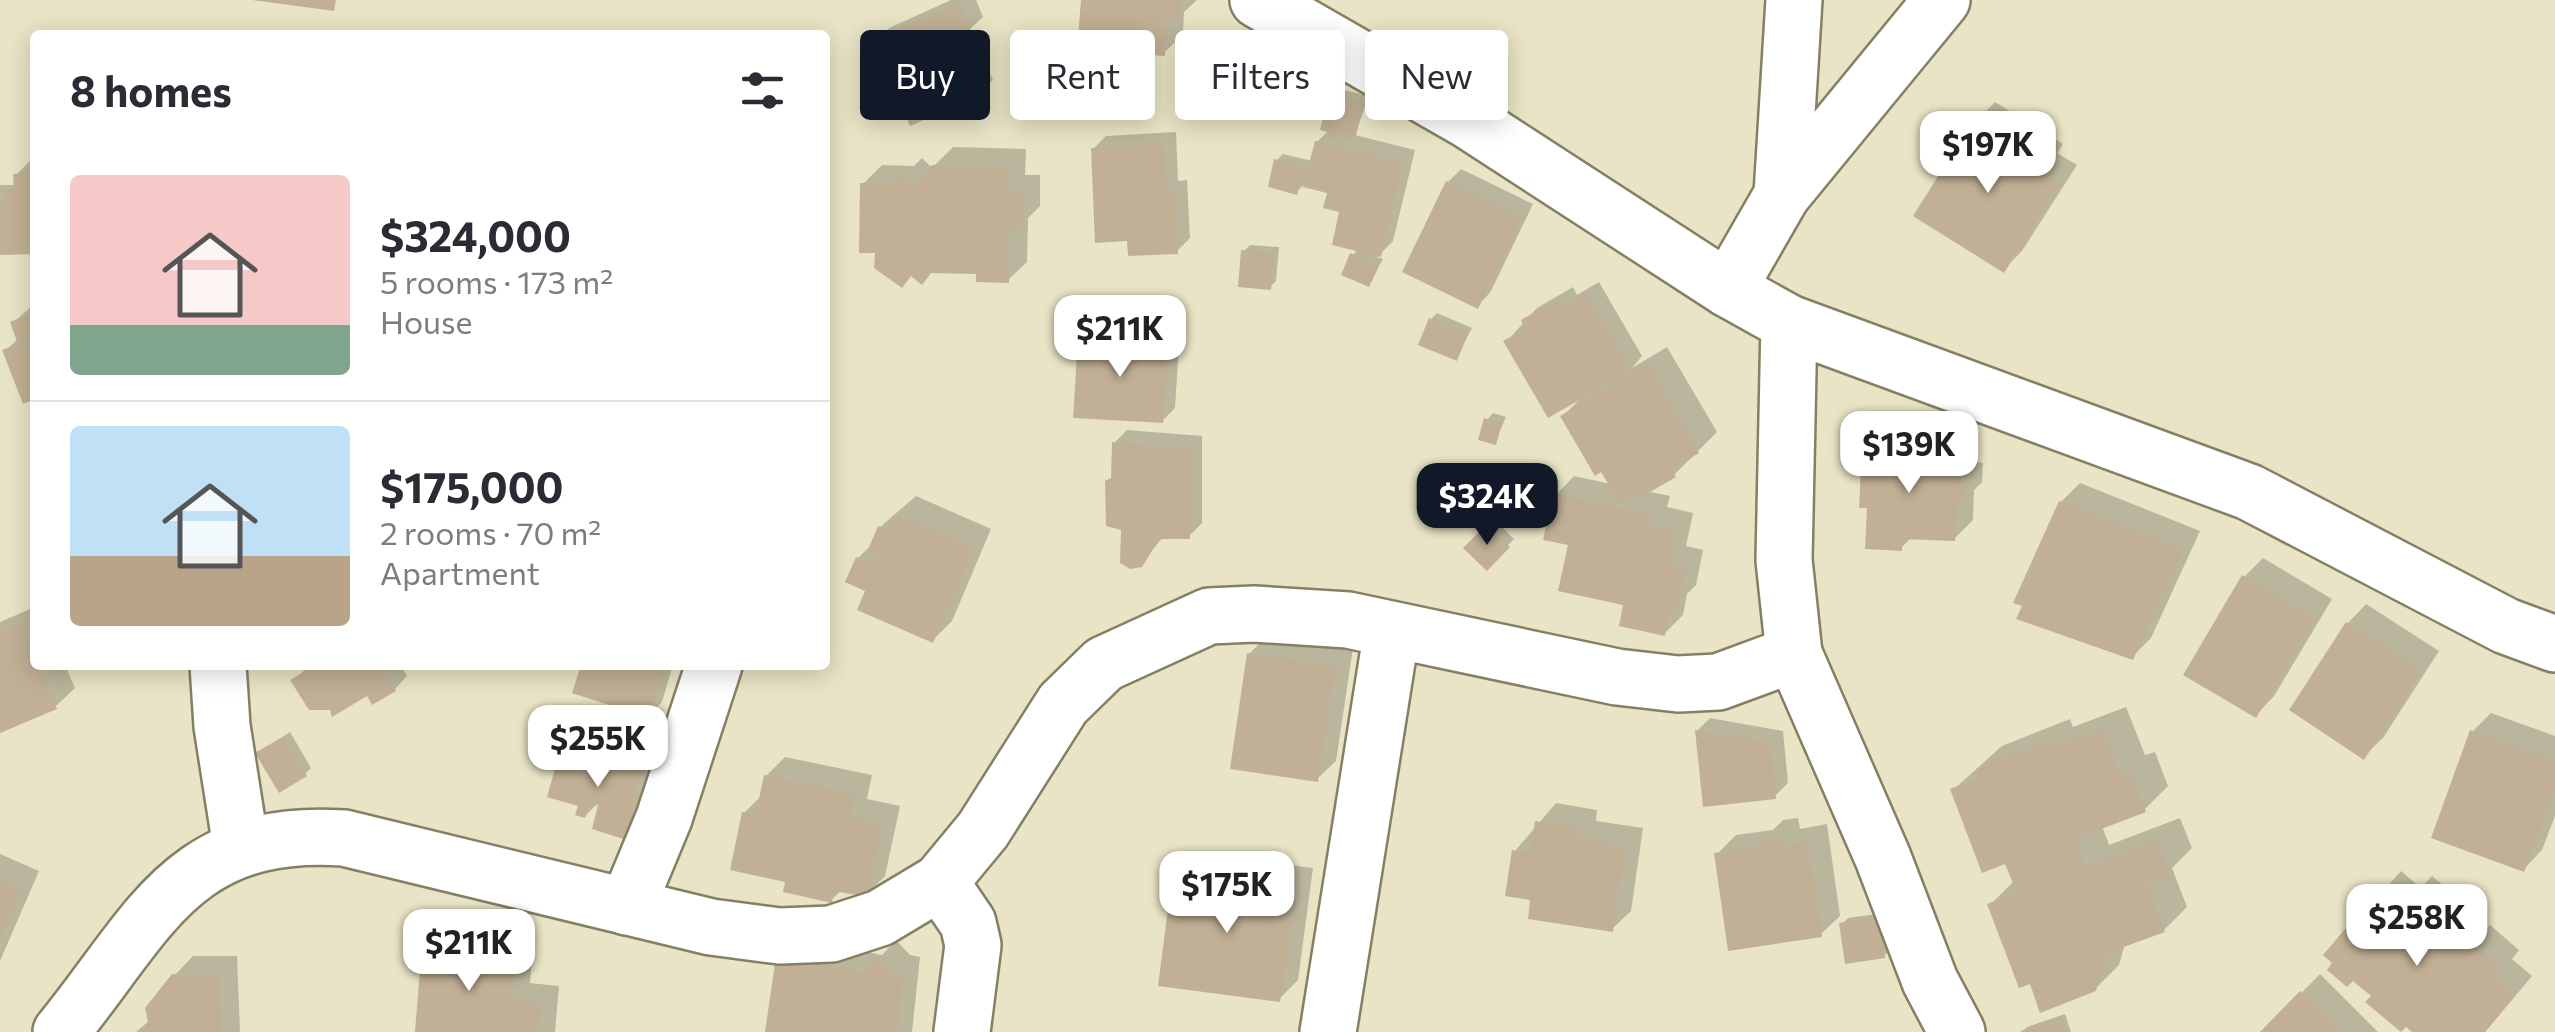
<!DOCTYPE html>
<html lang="en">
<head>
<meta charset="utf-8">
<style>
  :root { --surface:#fff; --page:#f7f7f7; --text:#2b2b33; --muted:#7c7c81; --line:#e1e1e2; --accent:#111827 }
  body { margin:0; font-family:Commissioner,sans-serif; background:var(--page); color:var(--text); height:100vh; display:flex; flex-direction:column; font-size:38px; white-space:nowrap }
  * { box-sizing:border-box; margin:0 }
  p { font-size:32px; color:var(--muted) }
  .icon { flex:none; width:55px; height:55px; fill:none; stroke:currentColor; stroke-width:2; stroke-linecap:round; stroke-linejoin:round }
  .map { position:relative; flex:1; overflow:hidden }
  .sheet { position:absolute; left:30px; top:30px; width:800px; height:640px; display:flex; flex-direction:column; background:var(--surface); border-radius:10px; box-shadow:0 5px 25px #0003 }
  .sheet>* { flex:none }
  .banner { position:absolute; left:860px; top:30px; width:950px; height:90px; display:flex; gap:20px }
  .price { position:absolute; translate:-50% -85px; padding:0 22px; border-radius:20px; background:#fff; color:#222; font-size:32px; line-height:65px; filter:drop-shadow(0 2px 5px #0008) }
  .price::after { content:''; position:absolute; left:50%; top:60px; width:30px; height:22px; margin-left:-15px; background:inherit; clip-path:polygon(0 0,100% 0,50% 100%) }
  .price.current { background:var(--accent); color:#fff }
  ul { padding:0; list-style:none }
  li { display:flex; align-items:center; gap:30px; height:250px; padding:0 40px }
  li+li { border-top:2px solid var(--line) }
  li span { display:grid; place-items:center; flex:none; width:280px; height:200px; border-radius:10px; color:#555 }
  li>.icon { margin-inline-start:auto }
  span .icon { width:120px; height:120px; fill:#fffc; stroke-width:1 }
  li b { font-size:42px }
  h2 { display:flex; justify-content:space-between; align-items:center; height:120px; padding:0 40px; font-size:42px }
  .chip { padding:0 35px; border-radius:10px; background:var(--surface); box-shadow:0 5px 25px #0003; font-size:35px; line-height:90px }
  .chip.current { background:var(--accent); color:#fff }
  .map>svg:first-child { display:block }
  .shadow { fill:#0003 }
  .building { fill:#c1b095 }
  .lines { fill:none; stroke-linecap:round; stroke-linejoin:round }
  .minor-casing { stroke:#858064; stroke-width:60 }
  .minor { stroke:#fff; stroke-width:55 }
</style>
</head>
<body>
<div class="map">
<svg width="2555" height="1032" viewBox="0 0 2555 1032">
  <rect width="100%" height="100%" fill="#e9e4c5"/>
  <g class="shadow">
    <path d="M951 0H976L983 17 970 29 993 80 980 92 911 123 876 41 889 28Z"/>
    <path d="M1083 0H1197L1184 12 1183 34 1164 53Z"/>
    <path d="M1337 88 1369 96 1355 135 1415 150 1393 241 1377 257 1383 259 1369 284 1353 255 1358 249 1342 210 1330 191 1304 185 1296 192 1277 160 1283 154 1312 161 1317 142 1329 130 1331 94Z"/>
    <path d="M1995 102 2063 144 2057 153 2077 165 2022 251 2003 270 1976 121Z"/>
    <path d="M1176 132 1178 181 1187 180 1190 238 1177 251 1093 149 1106 136Z"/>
    <path d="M953 147 1026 149 1025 175H1040V206L1028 218 1027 262 1008 280 878 250 863 184 882 165 914 166 922 158 932 168Z"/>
    <path d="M35 156V251L0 255V185H16V175Z"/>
    <path d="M1461 169 1533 204 1490 293 1477 306 1448 182Z"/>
    <path d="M1250 245 1279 247 1276 281 1270 287 1244 251Z"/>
    <path d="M1599 282 1642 356 1632 368 1667 347 1717 432 1674 475 1646 491 1670 496 1667 507 1693 513 1686 546 1703 550 1696 585 1687 594 1683 615 1664 634 1626 603 1571 543 1556 495 1574 476 1611 484 1563 416 1581 398 1506 342 1537 308 1573 287 1577 295Z"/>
    <path d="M35 303V396L5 351 19 338 13 323Z"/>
    <path d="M1437 313 1472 328 1456 358 1431 319Z"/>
    <path d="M1093 325 1180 330 1175 408 1162 421 1080 338Z"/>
    <path d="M1493 413 1506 417 1495 442 1487 420Z"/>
    <path d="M1127 430 1202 436V523L1189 536 1163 537 1140 565 1107 482 1114 475V443Z"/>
    <path d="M1884 430 1977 434 1976 462 1983 463 1982 482 1974 490 1973 520 1954 539 1912 537 1901 548 1870 506 1865 448Z"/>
    <path d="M2080 483 2200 531 2151 638 2132 657 2061 502Z"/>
    <path d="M916 496 991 529 952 621 933 640 868 589 858 558 873 543 880 527Z"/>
    <path d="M1495 520 1514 539 1487 567 1467 548Z"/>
    <path d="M2263 558 2332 599 2274 696 2256 715 2244 577Z"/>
    <path d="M2366 604 2439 651 2383 738 2364 756 2348 623Z"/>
    <path d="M35 607V665H65L75 688 56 706 0 730V622Z"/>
    <path d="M1268 635 1353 648 1336 761 1317 779 1249 654Z"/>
    <path d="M310 665H401L407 676 395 689 368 693 332 708 294 680Z"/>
    <path d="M583 665H673L662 702 649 715Z"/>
    <path d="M2126 707 2145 755 2155 752 2168 786 2144 810 2102 826 2109 845 2180 818 2192 848 2172 868 2187 907 2164 930 2125 944 2119 965 2095 989 2031 981 1990 905 2015 880 2007 860 1953 790 2002 746 2070 719 2073 727Z"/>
    <path d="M2491 713 2555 736V816L2542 850 2524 869 2472 732Z"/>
    <path d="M1710 718 1783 731 1788 783 1775 796 1697 731Z"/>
    <path d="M580 725 602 732 600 743 651 758 645 782 657 785 646 826 603 798 585 816 567 738Z"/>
    <path d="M290 732 311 768 305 774 259 753Z"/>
    <path d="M785 757 872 775 867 799 900 806 885 876 866 895 842 890 831 900 788 881 744 813 762 795 766 776Z"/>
    <path d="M1556 803 1597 810 1596 821 1643 828 1631 911 1612 929 1533 898 1515 851Z"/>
    <path d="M1798 818 1800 829 1827 824 1840 916 1821 934 1717 854 1736 835 1773 830 1783 820Z"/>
    <path d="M1194 852 1313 868 1298 980 1279 999 1175 871Z"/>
    <path d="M0 854 39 871 0 961Z"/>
    <path d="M2401 871 2421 888 2432 876 2466 904 2458 914 2481 934 2490 925 2519 950 2512 959 2532 976 2485 1032H2416L2327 955Z"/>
    <path d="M1884 913 1890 950 1884 956 1842 924 1848 918Z"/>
    <path d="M443 927 506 932 504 945 533 947 530 983 559 986 555 1032H417L425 946Z"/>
    <path d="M896 940 910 955 920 957 912 1032H770L778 958 830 944 882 955Z"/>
    <path d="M193 956H237L240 1032H136L150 1020 174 976Z"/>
    <path d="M2320 974 2378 1032H2263Z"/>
    <path d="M2065 1014 2071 1032H2022L2027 1027Z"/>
  </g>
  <g class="building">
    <path d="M252 0H336L334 11Z"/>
    <path d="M1081 0H1181L1180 20 1167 19 1165 56 1077 49Z"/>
    <path d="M959 2 971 32 956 38 981 95 910 126 873 40Z"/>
    <path d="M1329 93 1364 102 1355 139 1320 130Z"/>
    <path d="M1974 119 2046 164 2040 172 2060 184 2004 273 1913 216Z"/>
    <path d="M1315 141 1403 162 1381 257 1332 245 1339 212 1323 208 1327 193 1303 187Z"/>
    <path d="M1164 144 1166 193 1175 192 1178 254 1128 256 1127 241 1095 243 1091 148Z"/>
    <path d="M1274 159 1305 166 1297 195 1268 187Z"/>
    <path d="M932 165 1008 167 1007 193H1022V228H1010L1009 283 976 282V274L931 273 922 285 911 276 902 288 874 268 875 253H859L860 183H893L901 175 912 186Z"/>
    <path d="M35 173V254L0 255V202H7L6 190 14 189 13 174Z"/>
    <path d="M1446 181 1522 218 1478 309 1402 272Z"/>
    <path d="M1241 250 1274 253 1271 290 1238 287Z"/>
    <path d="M1350 253 1379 266 1369 287 1341 275Z"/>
    <path d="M1585 293 1630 371 1548 418 1503 341 1525 329 1521 320 1560 297 1564 306Z"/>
    <path d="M35 312V399L23 404 2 350 18 344 10 322Z"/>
    <path d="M1429 318 1468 334 1457 361 1418 345Z"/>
    <path d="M1078 337 1168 342 1163 423 1073 418Z"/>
    <path d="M1648 364 1699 453 1672 469 1676 477 1638 499 1634 493 1619 502 1601 472 1595 476 1560 416Z"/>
    <path d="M1484 418 1502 423 1496 445 1478 440Z"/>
    <path d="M1112 442 1190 448V539H1159L1142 567 1130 569 1120 563 1121 530 1106 526 1105 481 1111 478Z"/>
    <path d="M1862 447 1959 452 1958 480 1965 481 1964 503H1957L1955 541 1902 539V551L1865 549 1867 508H1859Z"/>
    <path d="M1553 494 1652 515 1650 526 1676 532 1669 565 1686 569 1678 607 1671 605 1665 636 1619 626 1623 605 1558 591 1568 545 1543 540Z"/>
    <path d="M2059 501 2183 550 2133 660 2016 619 2022 606 2013 603Z"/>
    <path d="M895 514 974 548 933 643 857 610 865 591 845 582 856 557 874 564 879 555 868 550 878 526 888 530Z"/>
    <path d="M1487 524 1510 547 1487 571 1463 548Z"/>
    <path d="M2242 575 2315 618 2256 718 2183 675Z"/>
    <path d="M21 622 35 665H39L57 709 0 733V631Z"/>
    <path d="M2346 622 2422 670 2364 760 2289 710Z"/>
    <path d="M1247 653 1335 666 1318 782 1230 769Z"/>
    <path d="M315 665H381L396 691 372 705 367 696 332 717 330 710H309L290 680Z"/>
    <path d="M581 665H666L649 718 572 693Z"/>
    <path d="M2102 728 2121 777 2131 774 2146 812 2075 839 2086 867 2156 840 2170 874 2146 883 2165 932 2107 953 2096 991 2040 1013 2030 984 2019 988 1987 904 2017 893 2005 864 1982 873 1950 789 1979 778 1976 769 2047 741 2049 749Z"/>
    <path d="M1695 730 1770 743 1776 799 1703 807Z"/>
    <path d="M2470 730 2555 761V787L2524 872 2431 838Z"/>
    <path d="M284 736 307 776 279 793 255 753Z"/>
    <path d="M564 737 591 745 588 756 640 771 634 795 646 798 633 842 592 829 598 805 590 803 585 818 575 815 578 806 547 797Z"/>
    <path d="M764 775 855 794 850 817 882 825 867 897 834 891 832 903 783 892 785 882 730 870 742 812 756 814Z"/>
    <path d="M1535 821 1580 828 1578 839 1625 847 1613 932 1528 919 1530 900 1505 896 1512 850 1530 853Z"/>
    <path d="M1780 836 1781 846 1808 842 1822 937 1728 951 1714 853 1762 846 1761 838Z"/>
    <path d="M1173 870 1296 886 1280 1002 1158 986Z"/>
    <path d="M0 880 22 891 0 941Z"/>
    <path d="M2380 888 2401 906 2412 893 2449 924 2441 934 2462 952 2469 942 2502 970 2495 979 2515 996 2485 1032H2412L2406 1027 2401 1032 2365 1002 2371 996 2353 981 2347 987 2327 970 2332 963 2323 955Z"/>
    <path d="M1879 917 1885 958 1845 964 1839 923Z"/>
    <path d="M422 944 488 950 487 963 515 965 513 1001 541 1004 538 1032H415Z"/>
    <path d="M803 956 810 962 862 973 876 956 891 973 902 976 898 1032H765L776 957Z"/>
    <path d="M172 974H219L221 1032H139L148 1022 145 1008Z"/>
    <path d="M2300 991 2341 1032H2260Z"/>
    <path d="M2059 1018 2064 1032H2021V1031Z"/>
  </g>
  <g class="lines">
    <g class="minor-casing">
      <g id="minor">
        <path d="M1258 0 1469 121 1728 289 1789 323 2249 492 2506 626 2555 644"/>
        <path d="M1782 195 1794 0"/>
        <path d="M1728 289 1782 195 1942 0"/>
        <path d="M1794 654 1883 858 1930 981 1957 1032"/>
        <path d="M218 665 222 726 241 847"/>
        <path d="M940 882 968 923 973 945 962 1032"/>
        <path d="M627 907 664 818 714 665"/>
        <path d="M61 1032C150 923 182 827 344 838L711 927 780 936 831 934 880 918 940 882 983 830 1063 704 1104 664 1209 616 1254 614 1348 620 1617 677 1678 684 1718 682 1794 654 1784 560 1789 323"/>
        <path d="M1328 1032 1392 630"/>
      </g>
    </g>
    <use href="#minor" class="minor"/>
  </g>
</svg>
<b class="price" style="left:1988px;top:196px">$197K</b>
<b class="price" style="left:1120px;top:380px">$211K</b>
<b class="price" style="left:1909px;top:496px">$139K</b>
<b class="price current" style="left:1487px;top:548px">$324K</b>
<b class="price" style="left:598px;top:790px">$255K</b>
<b class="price" style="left:1227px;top:936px">$175K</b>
<b class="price" style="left:2417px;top:969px">$258K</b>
<b class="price" style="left:469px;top:994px">$211K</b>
<div class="banner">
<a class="chip current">Buy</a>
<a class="chip">Rent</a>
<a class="chip">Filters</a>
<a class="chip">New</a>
</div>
<section class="sheet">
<h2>8 homes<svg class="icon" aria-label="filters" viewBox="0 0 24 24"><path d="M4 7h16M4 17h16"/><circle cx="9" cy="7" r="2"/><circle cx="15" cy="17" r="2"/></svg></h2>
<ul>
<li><span style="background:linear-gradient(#f6c9c9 75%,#7fa58c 0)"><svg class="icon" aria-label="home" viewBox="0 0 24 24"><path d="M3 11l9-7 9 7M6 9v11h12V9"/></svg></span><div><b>$324,000</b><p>5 rooms · 173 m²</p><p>House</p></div></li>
<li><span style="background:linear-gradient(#bfe0f5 65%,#b9a48a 0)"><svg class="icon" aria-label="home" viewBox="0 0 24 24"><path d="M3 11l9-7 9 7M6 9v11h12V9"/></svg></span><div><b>$175,000</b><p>2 rooms · 70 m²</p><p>Apartment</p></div></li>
</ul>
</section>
</div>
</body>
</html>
